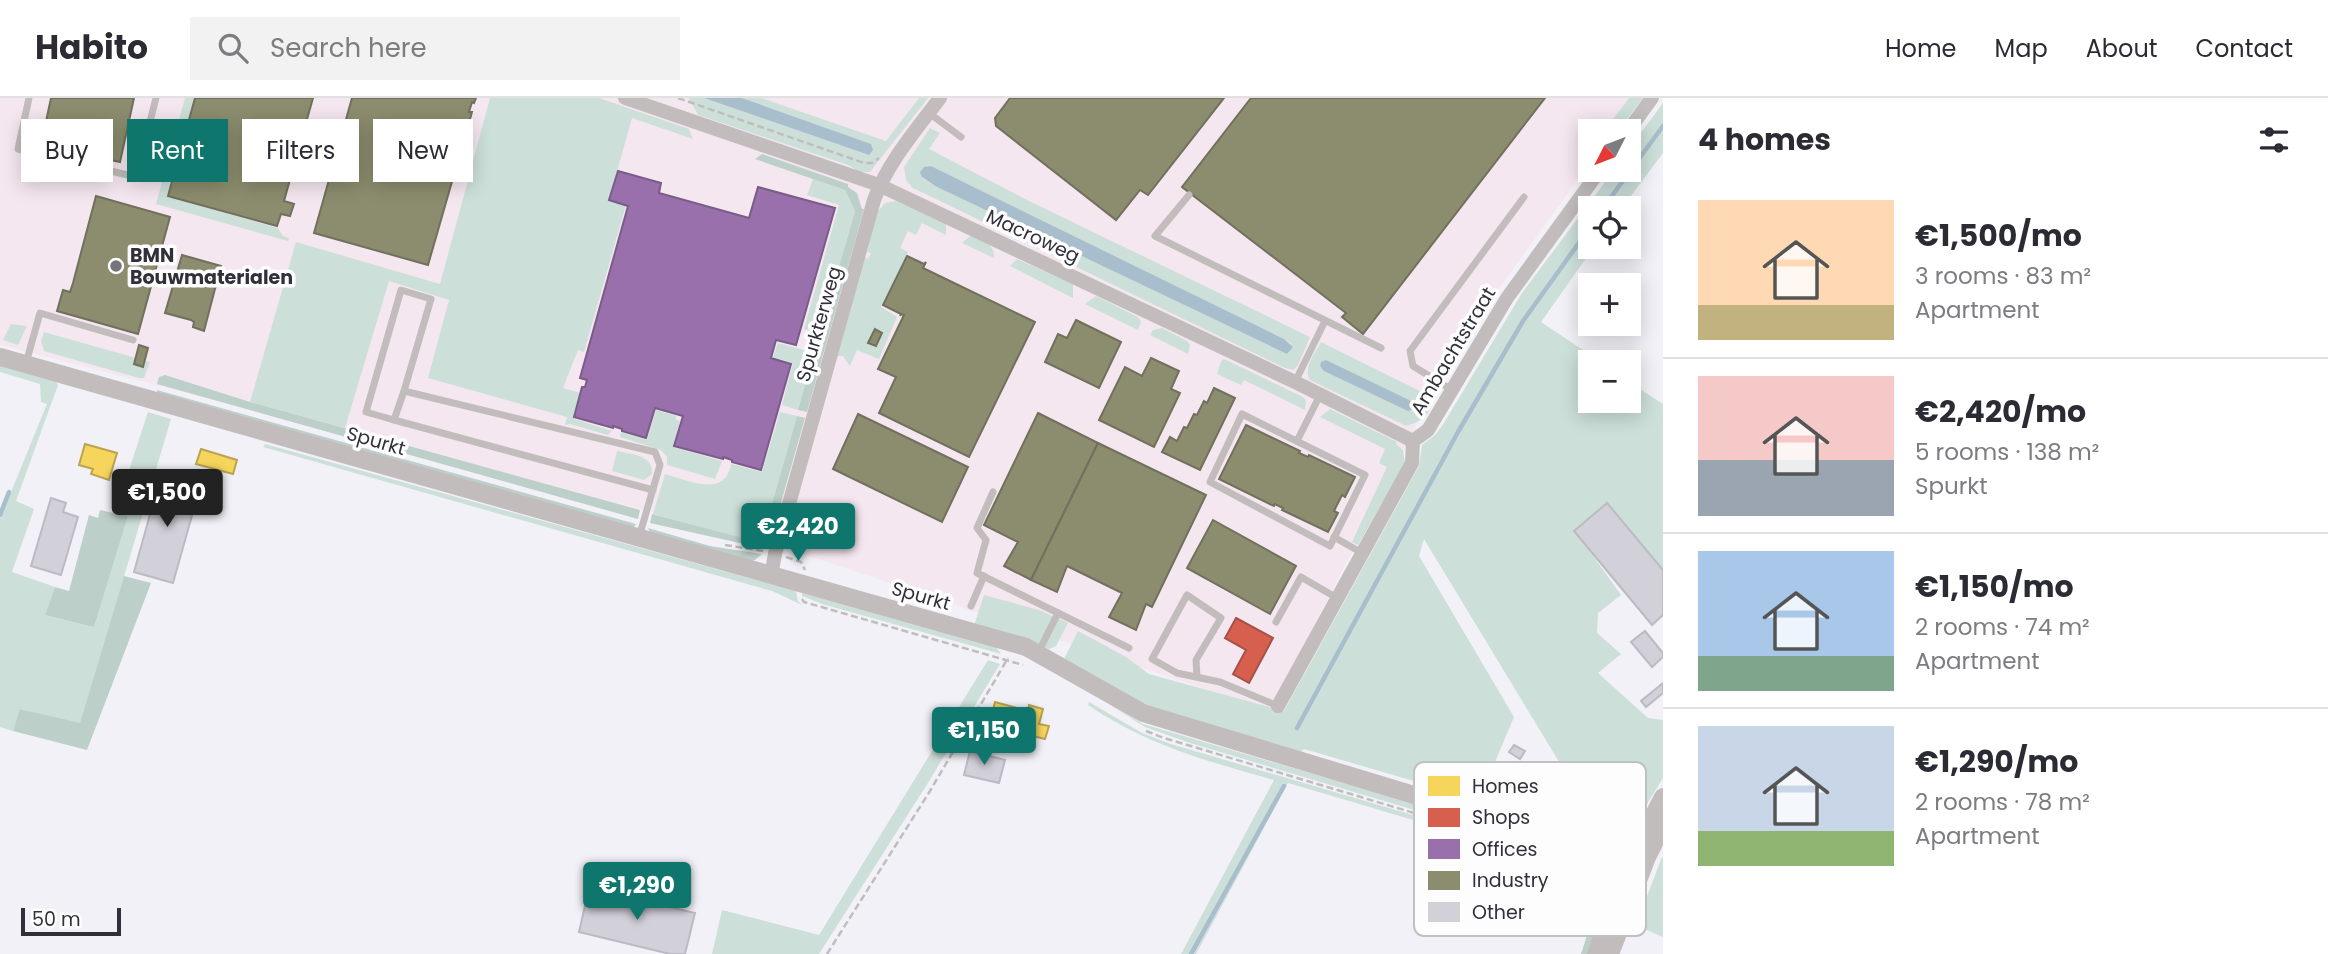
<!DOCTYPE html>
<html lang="en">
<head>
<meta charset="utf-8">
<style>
  :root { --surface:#fff; --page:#f2f2f3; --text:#2b2b33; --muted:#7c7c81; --line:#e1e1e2; --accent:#0f766e }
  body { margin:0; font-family:Poppins,sans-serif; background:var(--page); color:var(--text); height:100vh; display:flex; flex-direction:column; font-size:26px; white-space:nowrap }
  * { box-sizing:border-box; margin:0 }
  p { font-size:23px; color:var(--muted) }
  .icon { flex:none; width:38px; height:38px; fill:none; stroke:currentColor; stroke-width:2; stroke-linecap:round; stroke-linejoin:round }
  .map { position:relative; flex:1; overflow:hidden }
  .details { display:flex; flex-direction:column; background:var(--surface); width:665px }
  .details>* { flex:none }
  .guide { position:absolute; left:21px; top:21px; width:665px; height:63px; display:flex; gap:14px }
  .needle { width:46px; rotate:228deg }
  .controls { position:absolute; left:1578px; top:21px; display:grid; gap:14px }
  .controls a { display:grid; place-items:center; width:63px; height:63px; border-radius:0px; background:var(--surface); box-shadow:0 4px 18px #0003; font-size:35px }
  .scale { position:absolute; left:21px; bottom:18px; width:100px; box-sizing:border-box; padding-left:7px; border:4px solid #312f3a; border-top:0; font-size:19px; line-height:24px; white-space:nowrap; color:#312f3a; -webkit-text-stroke:5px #fdfdfd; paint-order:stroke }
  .price { position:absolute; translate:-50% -60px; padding:0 16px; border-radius:7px; background:var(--accent); color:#fff; font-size:23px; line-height:46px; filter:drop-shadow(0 2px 4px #0008) }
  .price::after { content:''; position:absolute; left:50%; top:42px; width:21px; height:16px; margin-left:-10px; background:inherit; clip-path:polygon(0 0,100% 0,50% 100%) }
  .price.current { background:#222; color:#fff }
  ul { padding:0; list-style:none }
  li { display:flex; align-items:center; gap:21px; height:175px; padding:0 35px }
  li+li { border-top:2px solid var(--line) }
  li span { display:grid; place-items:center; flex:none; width:196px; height:140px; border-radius:0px; color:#555 }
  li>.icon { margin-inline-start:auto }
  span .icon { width:84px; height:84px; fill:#fffc; stroke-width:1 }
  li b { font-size:30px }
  h2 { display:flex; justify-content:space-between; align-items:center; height:84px; padding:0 35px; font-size:30px }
  .pill { padding:0 24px; border-radius:0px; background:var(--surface); box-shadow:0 4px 18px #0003; font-size:24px; line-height:63px }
  .pill.current { background:var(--accent); color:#fff }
  header { display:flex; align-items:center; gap:42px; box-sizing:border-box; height:98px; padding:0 35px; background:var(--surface); border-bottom:2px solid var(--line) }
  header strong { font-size:33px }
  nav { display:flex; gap:38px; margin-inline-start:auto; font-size:24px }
  .search { width:490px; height:63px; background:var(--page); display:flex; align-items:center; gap:18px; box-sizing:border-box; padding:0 24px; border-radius:0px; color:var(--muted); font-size:26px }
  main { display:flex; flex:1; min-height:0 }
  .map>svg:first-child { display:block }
  .industrial { fill:#f5e7ef }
  .green { fill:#cddfd9; fill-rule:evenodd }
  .forest { fill:#bdcfc9 }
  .water { fill:#a8becd }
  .homes { fill:#f6d55c; stroke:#bba352; stroke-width:2 }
  .shops { fill:#d6604d; stroke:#a45147; stroke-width:2 }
  .offices { fill:#9970ab; stroke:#7a5c89; stroke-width:2 }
  .industry { fill:#8c8c6e; stroke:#71705e; stroke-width:2 }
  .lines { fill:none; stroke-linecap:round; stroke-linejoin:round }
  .stream { stroke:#a8becd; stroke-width:4.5 }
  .building { fill:#d2d0d8; stroke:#bcbac2; stroke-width:2 }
  .path { stroke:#c0bdbe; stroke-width:2.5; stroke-dasharray:7 3.5; stroke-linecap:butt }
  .service { stroke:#c2bdbc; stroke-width:7 }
  .minor { stroke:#c2bdbc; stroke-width:14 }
  .tertiary { stroke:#c2bdbc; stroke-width:18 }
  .poi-dot { fill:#75737c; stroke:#fdfdfd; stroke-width:2.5 }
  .labels { text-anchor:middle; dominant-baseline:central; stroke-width:7; stroke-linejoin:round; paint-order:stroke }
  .street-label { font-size:19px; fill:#312f3a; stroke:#fdfdfd }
  .poi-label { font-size:19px; font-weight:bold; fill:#312f3a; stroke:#fdfdfd; text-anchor:start }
  .key { fill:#fdfdfd; stroke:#c0bfc2; stroke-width:2 }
  .key-label { font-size:19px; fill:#312f3a }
</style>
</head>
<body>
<header>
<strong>Habito</strong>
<div class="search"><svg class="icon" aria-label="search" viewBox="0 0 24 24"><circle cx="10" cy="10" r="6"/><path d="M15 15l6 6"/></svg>Search here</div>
<nav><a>Home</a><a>Map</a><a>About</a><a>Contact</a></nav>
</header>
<main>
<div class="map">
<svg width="1663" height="856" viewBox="0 0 1663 856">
  <rect width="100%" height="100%" fill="#f2f1f7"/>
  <path class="industrial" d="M0 0H1636L1612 33H1591V63L1498 192 1426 310 1270 613 768 444 764 450 652 414 0 247Z"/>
  <g class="green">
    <path d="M185 0H195L167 98 278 130 283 138 289 140 288 143 156 106Z"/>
    <path d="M490 0H599L689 31 693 41 632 20 609 102 626 107 584 254 578 252 563 290 580 295 574 321 612 333 608 337 570 326 565 327 567 319 428 280 449 202 389 183 345 330 250 304 296 144 440 186Z"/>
    <path d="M689 0H704L869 57 870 46 742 0H761L886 43 919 0H928L870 74H860L848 67 698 17Z"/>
    <path d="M1629 0H1643L1618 33H1604Z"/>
    <path d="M1663 5V55L1622 110H1591V149H1594L1541 224 1601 264H1591V303H1629V284L1663 306V471L1605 405 1576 434 1621 497 1598 515 1597 535 1621 556 1598 575 1648 620 1663 622V680L1633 729C1617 734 1608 734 1595 723L1424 441 1419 458 1514 619 1479 702 1304 651 1299 656 1135 604 1064 561 1078 533 1126 559 1149 576 1284 613 1419 368 1422 347 1435 337 1444 325 1522 195 1614 72H1629V51Z"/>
    <path d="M930 30 940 35 929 51 1027 102 1310 239 1298 267 1293 272 1285 270 913 90 906 82 904 69ZM931 68 1284 241 1291 246 1287 256 935 88 922 80Z"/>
    <path d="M813 81 845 92 855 113 798 312 782 307 793 265 773 259 778 245 807 253 813 234 804 231 839 107 807 97Z"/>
    <path d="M896 103 942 123 946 127V137L922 125 916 137 908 133 900 150 908 154 881 209 897 219 879 261 857 252 850 268 843 258H837L864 159 868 161 871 155 867 154 877 112H879L885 105Z"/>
    <path d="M970 138C982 142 995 145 994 160L962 145Z"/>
    <path d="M1017 161 1073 186V200L1010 168Z"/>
    <path d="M1096 198 1138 219 1141 224 1138 232 1085 206Z"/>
    <path d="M11 226 27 228 18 247 3 242Z"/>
    <path d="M1162 230 1187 243 1190 247 1188 256 1150 237 1153 232Z"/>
    <path d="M44 234 150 264 144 280H139L44 253 41 243Z"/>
    <path d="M1321 244 1426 296 1430 291C1436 313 1426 322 1406 328L1310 282C1303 269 1315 256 1321 244Z"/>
    <path d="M1224 261 1303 299 1306 303 1305 312 1244 282 1241 287 1217 276 1221 263Z"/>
    <path d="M0 268 56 284 58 287 16 403 34 411 12 474 55 489 45 517 93 529 95 526 128 418 115 415 148 314 171 321 80 626 21 611 13 633 0 629V421L47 306 41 304 40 286 0 274Z"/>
    <path d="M1330 311 1397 344 1396 346 1403 352 1405 365 1358 447 1352 444 1387 369 1379 365 1385 351 1320 319Z"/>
    <path d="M656 312 676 318V322L680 323 673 349 722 363 715 381 667 367V359L661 352 620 339 621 334 647 342Z"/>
    <path d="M780 314 797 318 761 446 653 416 665 376C688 382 725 401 731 366L762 374Z"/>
    <path d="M265 346 796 493 798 503 802 507 772 493 263 349Z"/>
    <path d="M617 353C631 356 654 357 652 376L644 382 612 373Z"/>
    <path d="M802 495 996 549 1001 556 822 506 802 498Z"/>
    <path d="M984 497 1039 512 1068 525 1056 548 1049 551 974 528Z"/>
    <path d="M988 562 1000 566 926 688 819 856H712L722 812 819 837Z"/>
    <path d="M1096 598 1143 626 1514 735 1515 742 1190 645 1145 629Z"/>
    <path d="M1089 604 1142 635 1171 646 1559 760C1586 773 1583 779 1599 800L1598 807 1588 803C1591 781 1573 772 1556 764L1288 685 1196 856H1181L1274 682C1204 662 1149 648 1088 607Z"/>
    <path d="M1662 759 1663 760V839L1636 827Z"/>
  </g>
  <g class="forest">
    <path d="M762 56 848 86V89L857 95 862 111H864L807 314 798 312 855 113 845 92 755 61Z"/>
    <path d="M165 277 250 304 640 412 638 421 157 286 159 279Z"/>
    <path d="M157 292 636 426 632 432 157 297Z"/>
    <path d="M797 318 805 320 770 443 766 451 650 425 652 416 761 445Z"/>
    <path d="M100 412 128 418 95 526 93 529 45 517 55 489 69 493 89 417 98 420Z"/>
    <path d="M648 430 710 448 762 456 755 462 746 464 651 436Z"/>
    <path d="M124 478 151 485 87 652 13 633 20 611 80 625Z"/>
    <path d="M1599 800 1609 808 1592 856H1581Z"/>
  </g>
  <g class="water">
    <path d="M704 0H742L871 46 873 52 869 57Z"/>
    <path d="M931 68 1284 241 1293 249 1287 256 935 88 922 79 920 74 924 69Z"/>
    <path d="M1326 262 1409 302 1413 305V311L1408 313 1324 273 1320 268 1321 264Z"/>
  </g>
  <g class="homes">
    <path d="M85 346 117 355 109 382 91 376 93 371 79 367Z"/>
    <path d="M201 351 237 362 233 376 196 366Z"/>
    <path d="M995 604 1028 613 1029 607 1043 611 1039 626 1049 628 1045 641 989 627Z"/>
  </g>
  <path class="shops" d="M1236 520 1273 540 1249 585 1233 576 1246 552 1225 540Z"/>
  <path class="offices" d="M618 73 661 85 659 95 749 120 758 89 835 110 796 247 776 242 771 260 791 266 761 372 732 364V362L723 359V361L674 348 683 318 655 310 646 340 622 333V331L613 328V330L574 319 582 289H585L587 282 580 280 628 108 609 102Z"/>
  <g class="industry">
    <path d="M51 0H134L120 64 41 47Z"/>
    <path d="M195 0H313L284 103 294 106 290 118 281 116 277 128 168 98Z"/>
    <path d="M352 0H476L474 5 472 4 469 14H472L428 167 314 135Z"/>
    <path d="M1010 0H1224L1148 97 1140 92 1116 122 996 28 995 20Z"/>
    <path d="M1251 0H1545L1363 236 1342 219 1346 215 1182 89Z"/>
    <path d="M96 98 170 119 138 236 57 213 63 192 70 194 73 185Z"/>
    <path d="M182 157 221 168 204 233 193 229 194 224 191 222 165 215Z"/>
    <path d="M907 158 924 166 926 164 923 170 1035 224 969 359 879 315 896 279 878 271 904 217 901 216 900 218 901 216 883 207Z"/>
    <path d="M1076 222 1121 244 1099 290 1045 264 1058 236 1067 240Z"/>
    <path d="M875 231 882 235 876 248 868 245Z"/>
    <path d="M139 247 148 250 143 269 134 266Z"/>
    <path d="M1151 260 1179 273 1171 291 1180 295 1154 349 1099 322 1125 269 1142 278Z"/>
    <path d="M1214 290 1235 300 1200 372 1162 354 1170 339 1177 343 1184 329 1187 330 1194 316 1197 317 1204 303 1207 305Z"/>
    <path d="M1038 315 1098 345 1031 482 1004 468 1018 444 984 427Z"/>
    <path d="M858 316 968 369 942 424 833 371Z"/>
    <path d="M1246 327 1300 353 1299 355 1308 359 1309 357 1355 379 1345 399 1342 397 1334 413 1338 415 1328 434 1282 412 1283 410 1275 406 1274 408 1219 381Z"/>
    <path d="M1098 345 1206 397 1152 509 1146 506 1136 532 1109 519 1122 495 1067 468 1057 494 1031 482Z"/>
    <path d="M1213 422 1296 468 1270 516 1187 470Z"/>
  </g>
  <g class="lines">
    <g class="stream">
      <path d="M1603 110 1663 28"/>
      <path d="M0 417 9 394"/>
      <path d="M1297 630 1458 334 1523 223 1591 128"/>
      <path d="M1191 856 1284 688"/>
    </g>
  </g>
  <g class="building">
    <path d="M161 377 189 385 191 379 195 380 193 387 200 389 173 485 134 474Z"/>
    <path d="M51 400 66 405 63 414 78 419 61 477 31 468Z"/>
    <path d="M1607 405 1663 472V517L1652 527 1574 433Z"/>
    <path d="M1645 533 1663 555V559L1652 569 1631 544Z"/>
    <path d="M1663 585V595L1646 609 1641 603Z"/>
    <path d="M1514 647 1525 653 1520 661 1509 654Z"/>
    <path d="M970 653 1005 662 999 685 964 677Z"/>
    <path d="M589 790 695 815 685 856H670L579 834Z"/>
  </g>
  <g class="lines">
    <g class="path">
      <path d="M678 0 864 65H872L879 60"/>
      <path d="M725 447 763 453"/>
      <path d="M786 459 801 464 805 472"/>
      <path d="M802 501 804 504 1023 567"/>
      <path d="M1146 633 1164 640 1464 730"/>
      <path d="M1537 752 1576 764 1587 774 1603 798"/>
      <path d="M827 856 930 693 1008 560"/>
    </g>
    <g class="service">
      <path d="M29 0 18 51 136 79 156 0"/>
      <path d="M929 15 961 39"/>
      <path d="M1189 97 1155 138 1381 250"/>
      <path d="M26 265 40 215 133 242"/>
      <path d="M1295 284 1325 223"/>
      <path d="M1452 292 1413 268 1410 253 1524 99"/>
      <path d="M404 293 394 322 366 314 401 192 431 201 404 293 655 354 660 367 639 439"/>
      <path d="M1242 316 1365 377 1330 448 1210 384Z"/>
      <path d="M394 322 653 392"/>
      <path d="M1297 343 1320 297"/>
      <path d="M993 394 977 430 986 442 977 475 1129 550"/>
      <path d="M1334 439 1362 455"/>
      <path d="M971 508 984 478"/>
      <path d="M1276 524 1301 479 1337 500"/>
      <path d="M1038 555 1058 515"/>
      <path d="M1197 579 1196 562 1221 520 1187 497 1152 561 1177 575 1220 584 1278 608"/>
    </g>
    <g class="minor">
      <path d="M625 0 879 87 1295 284 1413 343"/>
      <path d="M1628 33 1652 0"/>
      <path d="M771 478 775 456 874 102C888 64 916 32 940 0"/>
      <path d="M1278 608 1412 365 1413 343 1428 332 1507 200 1600 72"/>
    </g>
    <g class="tertiary">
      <path d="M0 259 1026 549 1143 615 1543 736C1574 741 1603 749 1630 763L1647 759"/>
      <path d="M1576 741C1601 734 1614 735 1639 743L1643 751"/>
      <path d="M1596 856 1630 763 1663 699"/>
      <path d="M1610 856 1647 759 1663 728"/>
    </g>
  </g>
  <circle class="poi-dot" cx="116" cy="168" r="7"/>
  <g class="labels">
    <g class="street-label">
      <text transform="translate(1033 138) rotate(25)">Macroweg</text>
      <text transform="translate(819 226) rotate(-74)">Spurkterweg</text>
      <text transform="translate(1453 253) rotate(-59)">Ambachtstraat</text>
      <text transform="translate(376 343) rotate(16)">Spurkt</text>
      <text transform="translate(921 498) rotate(16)">Spurkt</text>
    </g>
    <g class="poi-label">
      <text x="130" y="157">BMN<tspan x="130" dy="22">Bouwmaterialen</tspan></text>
    </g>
  </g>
  <rect x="1414" y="664" width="232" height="174" rx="10" class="key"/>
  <rect x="1428" y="678" width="32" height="20" fill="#f6d55c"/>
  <rect x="1428" y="710" width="32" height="19" fill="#d6604d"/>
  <rect x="1428" y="741" width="32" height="20" fill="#9970ab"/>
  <rect x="1428" y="773" width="32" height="19" fill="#8c8c6e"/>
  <rect x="1428" y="804" width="32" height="20" fill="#d2d0d8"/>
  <g class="key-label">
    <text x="1472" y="695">Homes</text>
    <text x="1472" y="726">Shops</text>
    <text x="1472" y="758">Offices</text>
    <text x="1472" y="789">Industry</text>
    <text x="1472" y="821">Other</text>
  </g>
</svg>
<div class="controls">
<a><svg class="needle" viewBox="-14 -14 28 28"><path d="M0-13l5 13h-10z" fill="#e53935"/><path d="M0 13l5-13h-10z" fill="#7c7c81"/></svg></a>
<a><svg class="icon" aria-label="locate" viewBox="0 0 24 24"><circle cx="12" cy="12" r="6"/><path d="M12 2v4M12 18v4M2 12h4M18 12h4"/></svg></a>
<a>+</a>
<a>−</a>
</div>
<div class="scale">50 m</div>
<b class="price current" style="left:167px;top:431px">€1,500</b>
<b class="price" style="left:798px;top:465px">€2,420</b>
<b class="price" style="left:984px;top:669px">€1,150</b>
<b class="price" style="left:637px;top:824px">€1,290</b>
<div class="guide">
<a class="pill">Buy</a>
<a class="pill current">Rent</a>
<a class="pill">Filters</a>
<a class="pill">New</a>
</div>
</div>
<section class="details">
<h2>4 homes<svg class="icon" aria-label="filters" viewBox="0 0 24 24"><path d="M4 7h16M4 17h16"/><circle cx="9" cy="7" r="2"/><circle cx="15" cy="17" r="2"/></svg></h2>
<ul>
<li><span style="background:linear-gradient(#ffd9b3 75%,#c2b280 0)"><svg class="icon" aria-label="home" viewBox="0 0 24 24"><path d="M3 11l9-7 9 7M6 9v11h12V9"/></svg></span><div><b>€1,500/mo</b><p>3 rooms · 83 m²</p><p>Apartment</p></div></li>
<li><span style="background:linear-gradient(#f6c9c9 60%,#9aa5b1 0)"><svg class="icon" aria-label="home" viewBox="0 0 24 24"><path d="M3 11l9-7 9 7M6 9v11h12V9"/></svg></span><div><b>€2,420/mo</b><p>5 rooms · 138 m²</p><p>Spurkt</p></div></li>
<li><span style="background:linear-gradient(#a9c7e8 75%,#7fa58c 0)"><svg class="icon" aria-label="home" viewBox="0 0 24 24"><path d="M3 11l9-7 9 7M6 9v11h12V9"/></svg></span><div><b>€1,150/mo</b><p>2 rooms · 74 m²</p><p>Apartment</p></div></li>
<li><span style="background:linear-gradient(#c9d6e8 75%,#8fb573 0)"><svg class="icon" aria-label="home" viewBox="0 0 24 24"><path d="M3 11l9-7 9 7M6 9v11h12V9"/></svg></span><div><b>€1,290/mo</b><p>2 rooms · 78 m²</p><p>Apartment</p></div></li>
</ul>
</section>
</main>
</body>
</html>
